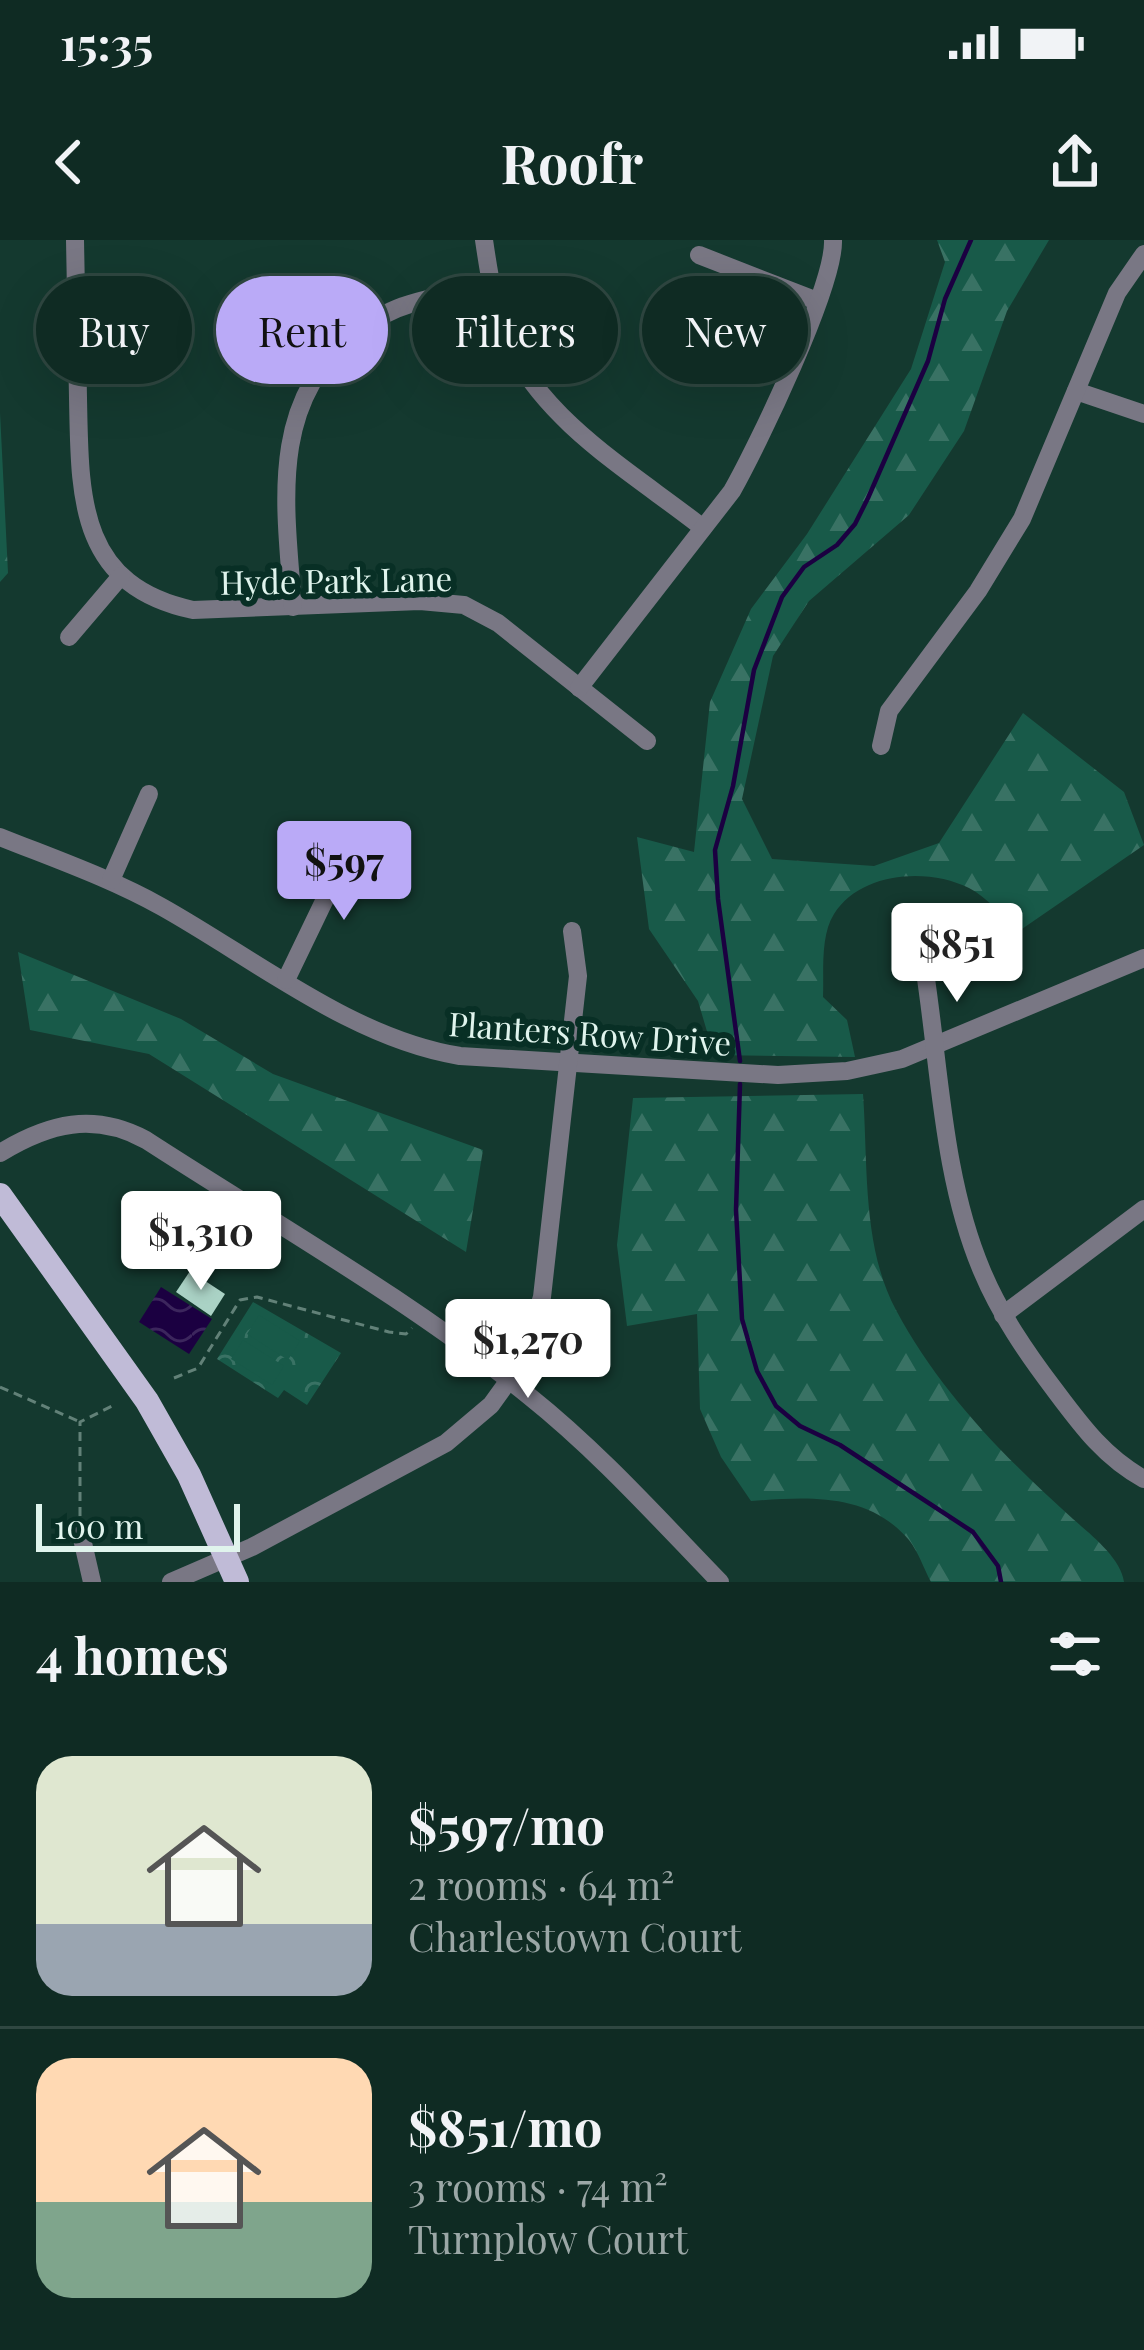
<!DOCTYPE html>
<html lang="en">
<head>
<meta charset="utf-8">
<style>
  :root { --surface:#0f2b23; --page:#1d3730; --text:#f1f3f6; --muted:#9ba7a6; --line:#2f4741; --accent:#baaaf7 }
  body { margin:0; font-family:"Playfair Display",serif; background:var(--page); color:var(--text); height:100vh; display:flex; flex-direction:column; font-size:45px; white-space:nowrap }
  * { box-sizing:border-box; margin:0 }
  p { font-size:39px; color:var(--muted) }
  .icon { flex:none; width:66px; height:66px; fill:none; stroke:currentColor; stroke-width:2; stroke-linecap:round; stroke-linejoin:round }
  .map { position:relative; height:1342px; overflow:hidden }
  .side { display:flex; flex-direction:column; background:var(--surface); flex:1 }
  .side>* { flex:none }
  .hud { position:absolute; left:36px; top:36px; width:1074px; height:108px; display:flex; gap:24px }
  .scale { position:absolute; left:36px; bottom:30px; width:204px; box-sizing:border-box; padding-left:12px; border:6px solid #e0f4ed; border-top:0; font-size:33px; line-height:42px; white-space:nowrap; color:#e0f4ed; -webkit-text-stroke:9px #082f25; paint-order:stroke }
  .price { position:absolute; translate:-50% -102px; padding:0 27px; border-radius:12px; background:#fff; color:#222; font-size:39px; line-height:78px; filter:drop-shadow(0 3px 6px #0008) }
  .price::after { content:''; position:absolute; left:50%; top:72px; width:36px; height:27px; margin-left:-18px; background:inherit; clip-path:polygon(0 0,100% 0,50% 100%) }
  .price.current { background:var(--accent); color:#111 }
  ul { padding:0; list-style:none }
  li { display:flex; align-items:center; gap:36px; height:300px; padding:0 36px }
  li+li { border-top:3px solid var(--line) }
  li span { display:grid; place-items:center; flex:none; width:336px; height:240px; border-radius:36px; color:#555 }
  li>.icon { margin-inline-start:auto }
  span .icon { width:144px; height:144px; fill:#fffc; stroke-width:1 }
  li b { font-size:51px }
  h2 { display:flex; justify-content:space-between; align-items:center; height:144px; padding:0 36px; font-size:51px }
  .chip { padding:0 42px; border-radius:54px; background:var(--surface); box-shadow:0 12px 48px #0002,0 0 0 3px var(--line); font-size:42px; line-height:108px }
  .chip.current { background:var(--accent); color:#111 }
  .status { display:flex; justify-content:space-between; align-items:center; height:84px; padding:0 60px; background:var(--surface); direction:ltr }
  .status svg { height:33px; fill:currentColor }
  header { display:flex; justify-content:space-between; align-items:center; height:156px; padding:0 36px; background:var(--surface); font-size:54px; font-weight:700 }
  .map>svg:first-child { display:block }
  .forest { fill:url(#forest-firs) }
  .park { fill:url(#park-crowns) }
  .garden { fill:#185a49 }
  .water { fill:url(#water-waves) }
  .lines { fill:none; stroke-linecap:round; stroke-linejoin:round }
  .stream { stroke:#1b0041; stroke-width:4.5 }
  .building { fill:#aad2c5 }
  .path { stroke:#628178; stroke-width:3; stroke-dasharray:9 6; stroke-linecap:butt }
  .minor { stroke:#797784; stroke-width:18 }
  .major { stroke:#c0bbd7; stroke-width:24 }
  .labels { text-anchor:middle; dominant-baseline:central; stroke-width:12; stroke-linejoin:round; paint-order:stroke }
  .street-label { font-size:33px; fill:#e0f4ed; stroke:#082f25 }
</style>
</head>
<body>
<div class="status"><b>15:35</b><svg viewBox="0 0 49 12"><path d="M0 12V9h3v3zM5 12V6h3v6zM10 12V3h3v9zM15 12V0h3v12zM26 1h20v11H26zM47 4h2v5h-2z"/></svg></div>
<header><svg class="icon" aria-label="back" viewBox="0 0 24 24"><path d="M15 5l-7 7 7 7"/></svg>Roofr<svg class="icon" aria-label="share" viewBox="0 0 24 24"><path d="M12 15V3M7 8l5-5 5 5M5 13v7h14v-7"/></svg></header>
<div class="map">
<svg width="1144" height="1342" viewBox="0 0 1144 1342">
  <defs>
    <pattern id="forest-firs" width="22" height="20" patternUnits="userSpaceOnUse" patternTransform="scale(3)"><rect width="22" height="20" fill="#185a49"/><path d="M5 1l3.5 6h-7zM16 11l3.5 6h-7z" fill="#397264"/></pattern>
    <pattern id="park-crowns" width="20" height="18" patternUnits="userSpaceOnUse" patternTransform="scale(3)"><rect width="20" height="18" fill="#185a49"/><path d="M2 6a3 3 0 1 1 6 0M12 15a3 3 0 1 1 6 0" fill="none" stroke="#397264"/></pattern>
    <pattern id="water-waves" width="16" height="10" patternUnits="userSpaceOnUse" patternTransform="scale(3)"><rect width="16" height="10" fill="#1b0041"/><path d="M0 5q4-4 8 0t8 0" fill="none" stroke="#3c265d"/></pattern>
  </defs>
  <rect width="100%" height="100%" fill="#14392f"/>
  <g class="forest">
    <path d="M937 0H1049L1007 71 964 191 909 275 809 361 773 416 742 559 772 619 874 626 939 603 1023 473 1124 552 1144 605 1019 691C1004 678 987 657 969 648 928 627 860 632 834 674 820 696 824 732 823 757L847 780 855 817 714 815 698 761 649 689 637 597 694 612 710 462 751 369 807 294 911 129 945 22Z"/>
    <path d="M0 173 8 333 0 342Z"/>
    <path d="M18 712 181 779 273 834 483 910 466 1012 149 814 30 790Z"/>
    <path d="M863 854C868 923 862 1007 896 1070 939 1151 1005 1218 1073 1279 1090 1294 1121 1318 1124 1342H931C924 1329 918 1311 909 1300 868 1252 808 1257 751 1261L721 1217 700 1169 697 1074 627 1086 617 1005 633 858Z"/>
  </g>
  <path class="park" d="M253 1062 341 1113 307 1165 284 1150 278 1158 217 1119Z"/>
  <g class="garden">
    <path d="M259 1075 300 1101 288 1120 247 1094Z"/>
    <path d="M243 1100 284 1126 272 1145 231 1119Z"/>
  </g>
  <path class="water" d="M161 1047 212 1079 189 1114 139 1082Z"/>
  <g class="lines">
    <g class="stream">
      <path d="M740 821 718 659 715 610 733 546 754 430 782 357 804 327 837 305 855 284 868 258 928 121 945 59 971 0"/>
      <path d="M740 844 736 970 742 1079 757 1131 776 1166 800 1186 840 1205 973 1292 998 1326 1001 1342"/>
    </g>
  </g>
  <path class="building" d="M190 1031 225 1054 211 1076 176 1052Z"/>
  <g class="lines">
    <g class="path">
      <path d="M174 1138 198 1128 240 1060 257 1057 389 1092 406 1094 412 1088"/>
      <path d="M0 1147 78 1181"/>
      <path d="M80 1276V1182L112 1166"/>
    </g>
    <g class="minor">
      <path d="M75 0C76 53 77 105 78 158 80 256 77 345 193 370L420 361 464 365 498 383 647 501"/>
      <path d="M484 0C489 34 494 68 508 101 543 182 636 235 703 288"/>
      <path d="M699 15 817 61"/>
      <path d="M264 55 279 90 316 133"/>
      <path d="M1076 151 1144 174"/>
      <path d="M293 367C286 270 267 163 354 94 371 81 389 70 410 64 436 56 464 51 491 47"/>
      <path d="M69 397 121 336"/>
      <path d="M579 448 732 251C757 207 835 45 833 0"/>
      <path d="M881 506 889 471 978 351 1022 279 1117 53 1144 14"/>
      <path d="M0 597C55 619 110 638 162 667 255 719 353 799 460 816L778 835 847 831 902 819 1144 718"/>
      <path d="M111 640 149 554"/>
      <path d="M925 732C940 831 943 939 982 1031 1000 1074 1026 1112 1054 1149 1081 1185 1104 1217 1144 1239"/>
      <path d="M286 740 353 601"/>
      <path d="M0 913C49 883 94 872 146 900 274 983 410 1060 529 1156 598 1211 658 1278 720 1342"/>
      <path d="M1003 1075 1144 969"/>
      <path d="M80 1290 92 1342"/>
      <path d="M171 1342 252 1307 446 1203 491 1165 509 1140 525 1111 542 1057 578 736 572 691"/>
    </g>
    <path class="major" d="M0 955 147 1161 189 1235 237 1342"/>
  </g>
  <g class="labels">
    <g class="street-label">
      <text transform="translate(336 339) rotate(-1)">Hyde Park Lane</text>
      <text transform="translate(590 792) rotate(4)">Planters Row Drive</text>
    </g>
  </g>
</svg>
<div class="scale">100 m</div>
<b class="price current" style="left:344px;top:683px">$597</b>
<b class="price" style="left:957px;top:765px">$851</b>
<b class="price" style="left:201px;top:1053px">$1,310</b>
<b class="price" style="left:528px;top:1161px">$1,270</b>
<div class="hud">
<a class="chip">Buy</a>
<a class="chip current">Rent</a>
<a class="chip">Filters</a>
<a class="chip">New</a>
</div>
</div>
<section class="side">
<h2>4 homes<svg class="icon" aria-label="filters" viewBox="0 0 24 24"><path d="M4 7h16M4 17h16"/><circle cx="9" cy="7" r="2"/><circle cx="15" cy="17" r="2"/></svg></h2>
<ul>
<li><span style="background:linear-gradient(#dfe7d0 70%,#9aa5b1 0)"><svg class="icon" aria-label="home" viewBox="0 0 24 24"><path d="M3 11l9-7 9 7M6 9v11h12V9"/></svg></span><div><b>$597/mo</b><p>2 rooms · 64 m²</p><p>Charlestown Court</p></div></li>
<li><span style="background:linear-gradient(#ffd9b3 60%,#7fa58c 0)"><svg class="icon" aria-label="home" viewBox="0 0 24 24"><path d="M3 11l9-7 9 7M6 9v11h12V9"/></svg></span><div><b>$851/mo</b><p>3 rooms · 74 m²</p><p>Turnplow Court</p></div></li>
</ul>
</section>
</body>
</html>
